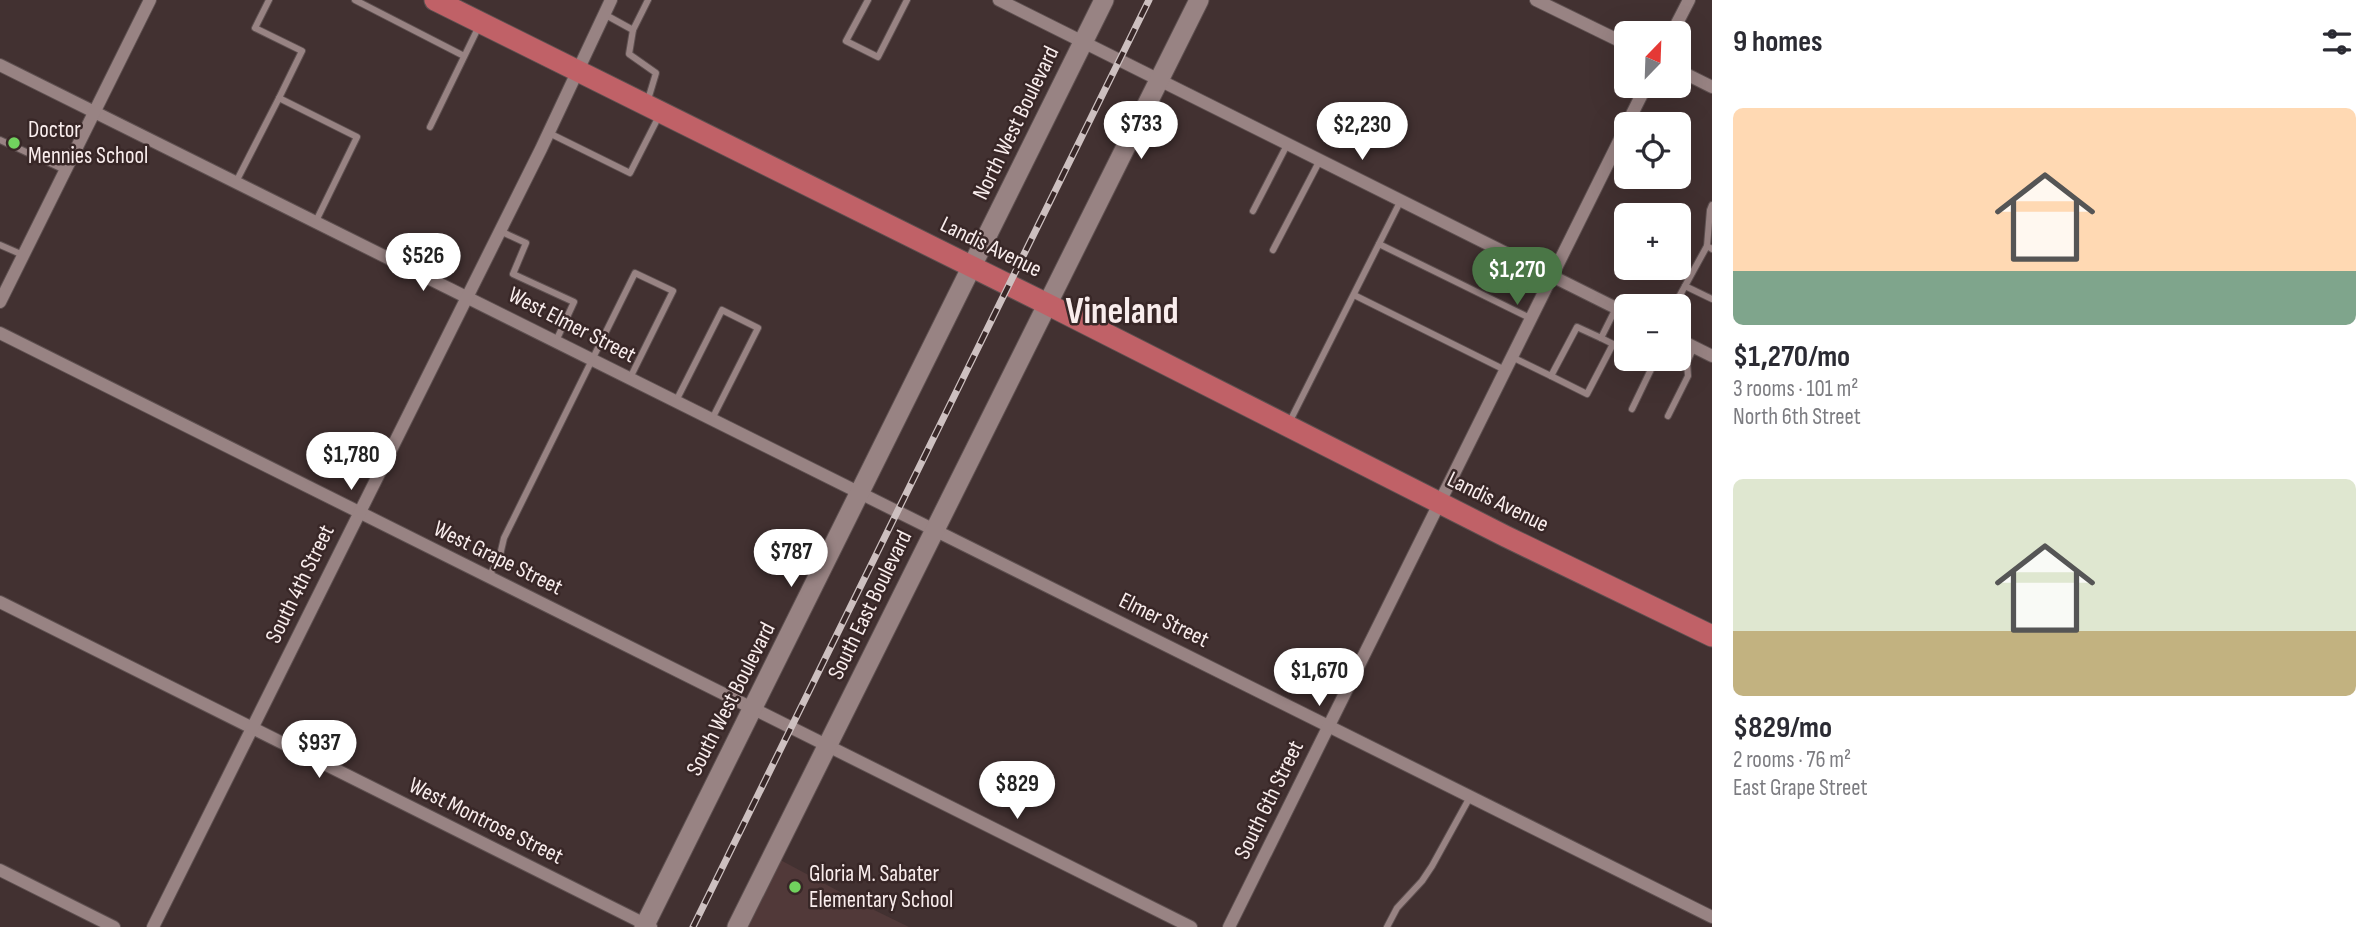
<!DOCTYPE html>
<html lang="en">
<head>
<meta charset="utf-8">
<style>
  :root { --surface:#fff; --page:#f2f2f3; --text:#2b2b33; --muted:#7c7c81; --accent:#4a7646 }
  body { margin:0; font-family:"Sofia Sans Condensed",sans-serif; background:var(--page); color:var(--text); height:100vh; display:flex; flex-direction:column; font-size:26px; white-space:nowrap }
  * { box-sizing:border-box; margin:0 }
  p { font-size:23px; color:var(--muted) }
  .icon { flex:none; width:38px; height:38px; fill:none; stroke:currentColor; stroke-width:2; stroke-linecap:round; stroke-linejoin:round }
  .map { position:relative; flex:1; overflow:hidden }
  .panel { display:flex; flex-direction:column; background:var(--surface); width:665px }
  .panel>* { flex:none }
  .needle { width:46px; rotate:23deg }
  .controls { position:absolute; left:1614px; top:21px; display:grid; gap:14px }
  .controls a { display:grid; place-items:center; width:77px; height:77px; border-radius:10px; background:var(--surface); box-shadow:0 7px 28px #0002; font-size:35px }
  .price { position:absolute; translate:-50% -60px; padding:0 16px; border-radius:24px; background:#fff; color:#222; font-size:23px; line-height:46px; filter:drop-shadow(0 2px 4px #0008) }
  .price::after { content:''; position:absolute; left:50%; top:42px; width:21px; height:16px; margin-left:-10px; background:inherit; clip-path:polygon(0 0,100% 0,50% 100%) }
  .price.current { background:var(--accent); color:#fff }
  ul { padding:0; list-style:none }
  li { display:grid; align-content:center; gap:14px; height:371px; padding:0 21px }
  li span { display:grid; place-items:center; height:217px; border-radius:10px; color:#555 }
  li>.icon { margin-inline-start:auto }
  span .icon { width:126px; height:126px; fill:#fffc; stroke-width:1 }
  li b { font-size:30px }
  h2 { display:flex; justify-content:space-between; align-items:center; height:84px; padding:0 21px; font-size:30px }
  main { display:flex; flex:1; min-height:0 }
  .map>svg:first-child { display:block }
  .built { fill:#513939 }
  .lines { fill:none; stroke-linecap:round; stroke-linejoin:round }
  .service-casing { stroke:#5e5050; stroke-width:8 }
  .minor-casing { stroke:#5e5050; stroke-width:14 }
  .secondary-casing { stroke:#5e5050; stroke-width:21 }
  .primary-casing { stroke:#5e5050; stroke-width:23 }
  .service { stroke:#988383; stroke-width:6 }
  .minor { stroke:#988383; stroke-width:12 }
  .secondary { stroke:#988383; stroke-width:19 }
  .primary { stroke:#c06167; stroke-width:21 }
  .rail-casing { stroke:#cdc0c0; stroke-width:7 }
  .rail { stroke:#382727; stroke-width:4.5; stroke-dasharray:13; stroke-linecap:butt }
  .poi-dot { fill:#71d25e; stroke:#382727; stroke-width:2.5 }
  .labels { text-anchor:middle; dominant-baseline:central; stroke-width:5; stroke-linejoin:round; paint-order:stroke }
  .street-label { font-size:23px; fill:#f9eded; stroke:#382727 }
  .poi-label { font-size:23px; fill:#f9eded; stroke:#382727; text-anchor:start }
  .town-label { font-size:37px; font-weight:bold; fill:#f9eded; stroke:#382727 }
</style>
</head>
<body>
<main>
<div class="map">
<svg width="1712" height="927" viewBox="0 0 1712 927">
  <rect width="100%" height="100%" fill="#423131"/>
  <path class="built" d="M773 856 868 907 909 927H737Z"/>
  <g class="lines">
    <g class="service-casing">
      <g id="service">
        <path d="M269 0 255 28 302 51 279 98 357 137 316 221"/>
        <path d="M355 0 464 56"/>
        <path d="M868 0 846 41 878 57 907 0"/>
        <path d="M604 14 633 30 648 0"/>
        <path d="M633 30 629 54 656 73 647 103"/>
        <path d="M430 127 480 24"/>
        <path d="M549 133 630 173 660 114"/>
        <path d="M0 140 65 170"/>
        <path d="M236 182 279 98"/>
        <path d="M1712 205 1710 210 1707 246 1712 249"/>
        <path d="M1253 211 1288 143"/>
        <path d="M500 231 526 243 513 274 574 302 556 341"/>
        <path d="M1379 244 1530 318"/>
        <path d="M0 245 23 255"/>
        <path d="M1273 250 1320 160"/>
        <path d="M1685 286 1712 299"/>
        <path d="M1354 295 1505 370"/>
        <path d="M1674 306 1707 246"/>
        <path d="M1512 357 1551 376 1577 327 1601 338 1616 308"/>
        <path d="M1551 376 1587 394 1613 344 1601 338"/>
        <path d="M676 401 722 310 758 328 712 419"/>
        <path d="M1632 409 1656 359"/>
        <path d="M1668 416 1688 376 1687 362 1694 347"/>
        <path d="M1290 421 1401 200"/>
        <path d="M489 577 500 555 504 538 635 273 673 291 630 378"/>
        <path d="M1387 927 1397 908 1422 881 1432 866 1470 797"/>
      </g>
    </g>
    <g class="minor-casing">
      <g id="minor">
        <path d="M999 0 1626 313"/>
        <path d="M1536 0 1626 44"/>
        <path d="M1672 33 1689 0"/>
        <path d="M0 65 1712 917"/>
        <path d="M1678 70 1712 87"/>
        <path d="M1627 124 1646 86"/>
        <path d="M0 302 150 0"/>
        <path d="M0 333 1191 927"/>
        <path d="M1678 339 1712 356"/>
        <path d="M0 602 651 927"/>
        <path d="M0 870 114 927"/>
        <path d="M153 927 541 149 611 0"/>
        <path d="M1229 927 1626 127"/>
      </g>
    </g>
    <g class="secondary-casing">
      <g id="secondary">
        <path d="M644 927 1104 0"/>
        <path d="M737 927 1199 0"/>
      </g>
    </g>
    <g class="primary-casing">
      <path id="primary" d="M435 0 1047 304 1505 536 1712 636"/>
    </g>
    <use href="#service" class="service"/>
    <use href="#minor" class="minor"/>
    <use href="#secondary" class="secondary"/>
    <use href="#primary" class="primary"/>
    <g class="rail-casing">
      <path id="rail" d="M693 927 1149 0"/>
    </g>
    <use href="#rail" class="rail"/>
  </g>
  <g class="poi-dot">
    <circle cx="14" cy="143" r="7"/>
    <circle cx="795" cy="887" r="7"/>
  </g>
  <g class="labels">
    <g class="street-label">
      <text transform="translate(1016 123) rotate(-64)">North West Boulevard</text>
      <text transform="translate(991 247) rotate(26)">Landis Avenue</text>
      <text transform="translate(572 325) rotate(27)">West Elmer Street</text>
      <text transform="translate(1498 502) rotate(26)">Landis Avenue</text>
      <text transform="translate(498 558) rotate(26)">West Grape Street</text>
      <text transform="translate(300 584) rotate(-64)">South 4th Street</text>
      <text transform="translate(870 605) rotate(-64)">South East Boulevard</text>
      <text transform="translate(1164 620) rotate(26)">Elmer Street</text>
      <text transform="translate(731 699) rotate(-63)">South West Boulevard</text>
      <text transform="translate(1269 800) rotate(-64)">South 6th Street</text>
      <text transform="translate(486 821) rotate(26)">West Montrose Street</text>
    </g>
    <g class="poi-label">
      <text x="28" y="130">Doctor<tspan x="28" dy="26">Mennies School</tspan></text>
      <text x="809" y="874">Gloria M. Sabater<tspan x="809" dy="26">Elementary School</tspan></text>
    </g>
    <g class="town-label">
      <text x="1122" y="312">Vineland</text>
    </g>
  </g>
</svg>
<div class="controls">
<a><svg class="needle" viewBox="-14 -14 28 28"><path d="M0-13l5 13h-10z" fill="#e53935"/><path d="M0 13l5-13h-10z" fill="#7c7c81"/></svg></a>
<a><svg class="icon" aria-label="locate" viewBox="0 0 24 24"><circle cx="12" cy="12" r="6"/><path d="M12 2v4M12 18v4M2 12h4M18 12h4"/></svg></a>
<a>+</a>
<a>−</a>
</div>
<b class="price" style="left:1141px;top:161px">$733</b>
<b class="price" style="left:1362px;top:162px">$2,230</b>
<b class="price" style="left:423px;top:293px">$526</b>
<b class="price current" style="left:1517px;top:307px">$1,270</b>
<b class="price" style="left:351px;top:492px">$1,780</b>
<b class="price" style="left:791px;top:589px">$787</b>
<b class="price" style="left:1319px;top:708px">$1,670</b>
<b class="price" style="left:319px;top:780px">$937</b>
<b class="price" style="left:1017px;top:821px">$829</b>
</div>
<section class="panel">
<h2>9 homes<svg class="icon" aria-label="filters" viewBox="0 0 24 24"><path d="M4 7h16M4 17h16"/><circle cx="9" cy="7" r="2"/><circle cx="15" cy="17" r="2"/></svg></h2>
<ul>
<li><span style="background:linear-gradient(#ffd9b3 75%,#7fa58c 0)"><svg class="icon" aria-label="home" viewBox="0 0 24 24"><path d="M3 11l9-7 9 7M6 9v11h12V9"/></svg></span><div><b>$1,270/mo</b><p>3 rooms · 101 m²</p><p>North 6th Street</p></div></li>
<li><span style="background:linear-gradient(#dfe7d0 70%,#c2b280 0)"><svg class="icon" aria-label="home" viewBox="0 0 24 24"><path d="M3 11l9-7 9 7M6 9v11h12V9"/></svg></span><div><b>$829/mo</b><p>2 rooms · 76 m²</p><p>East Grape Street</p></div></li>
</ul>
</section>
</main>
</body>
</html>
